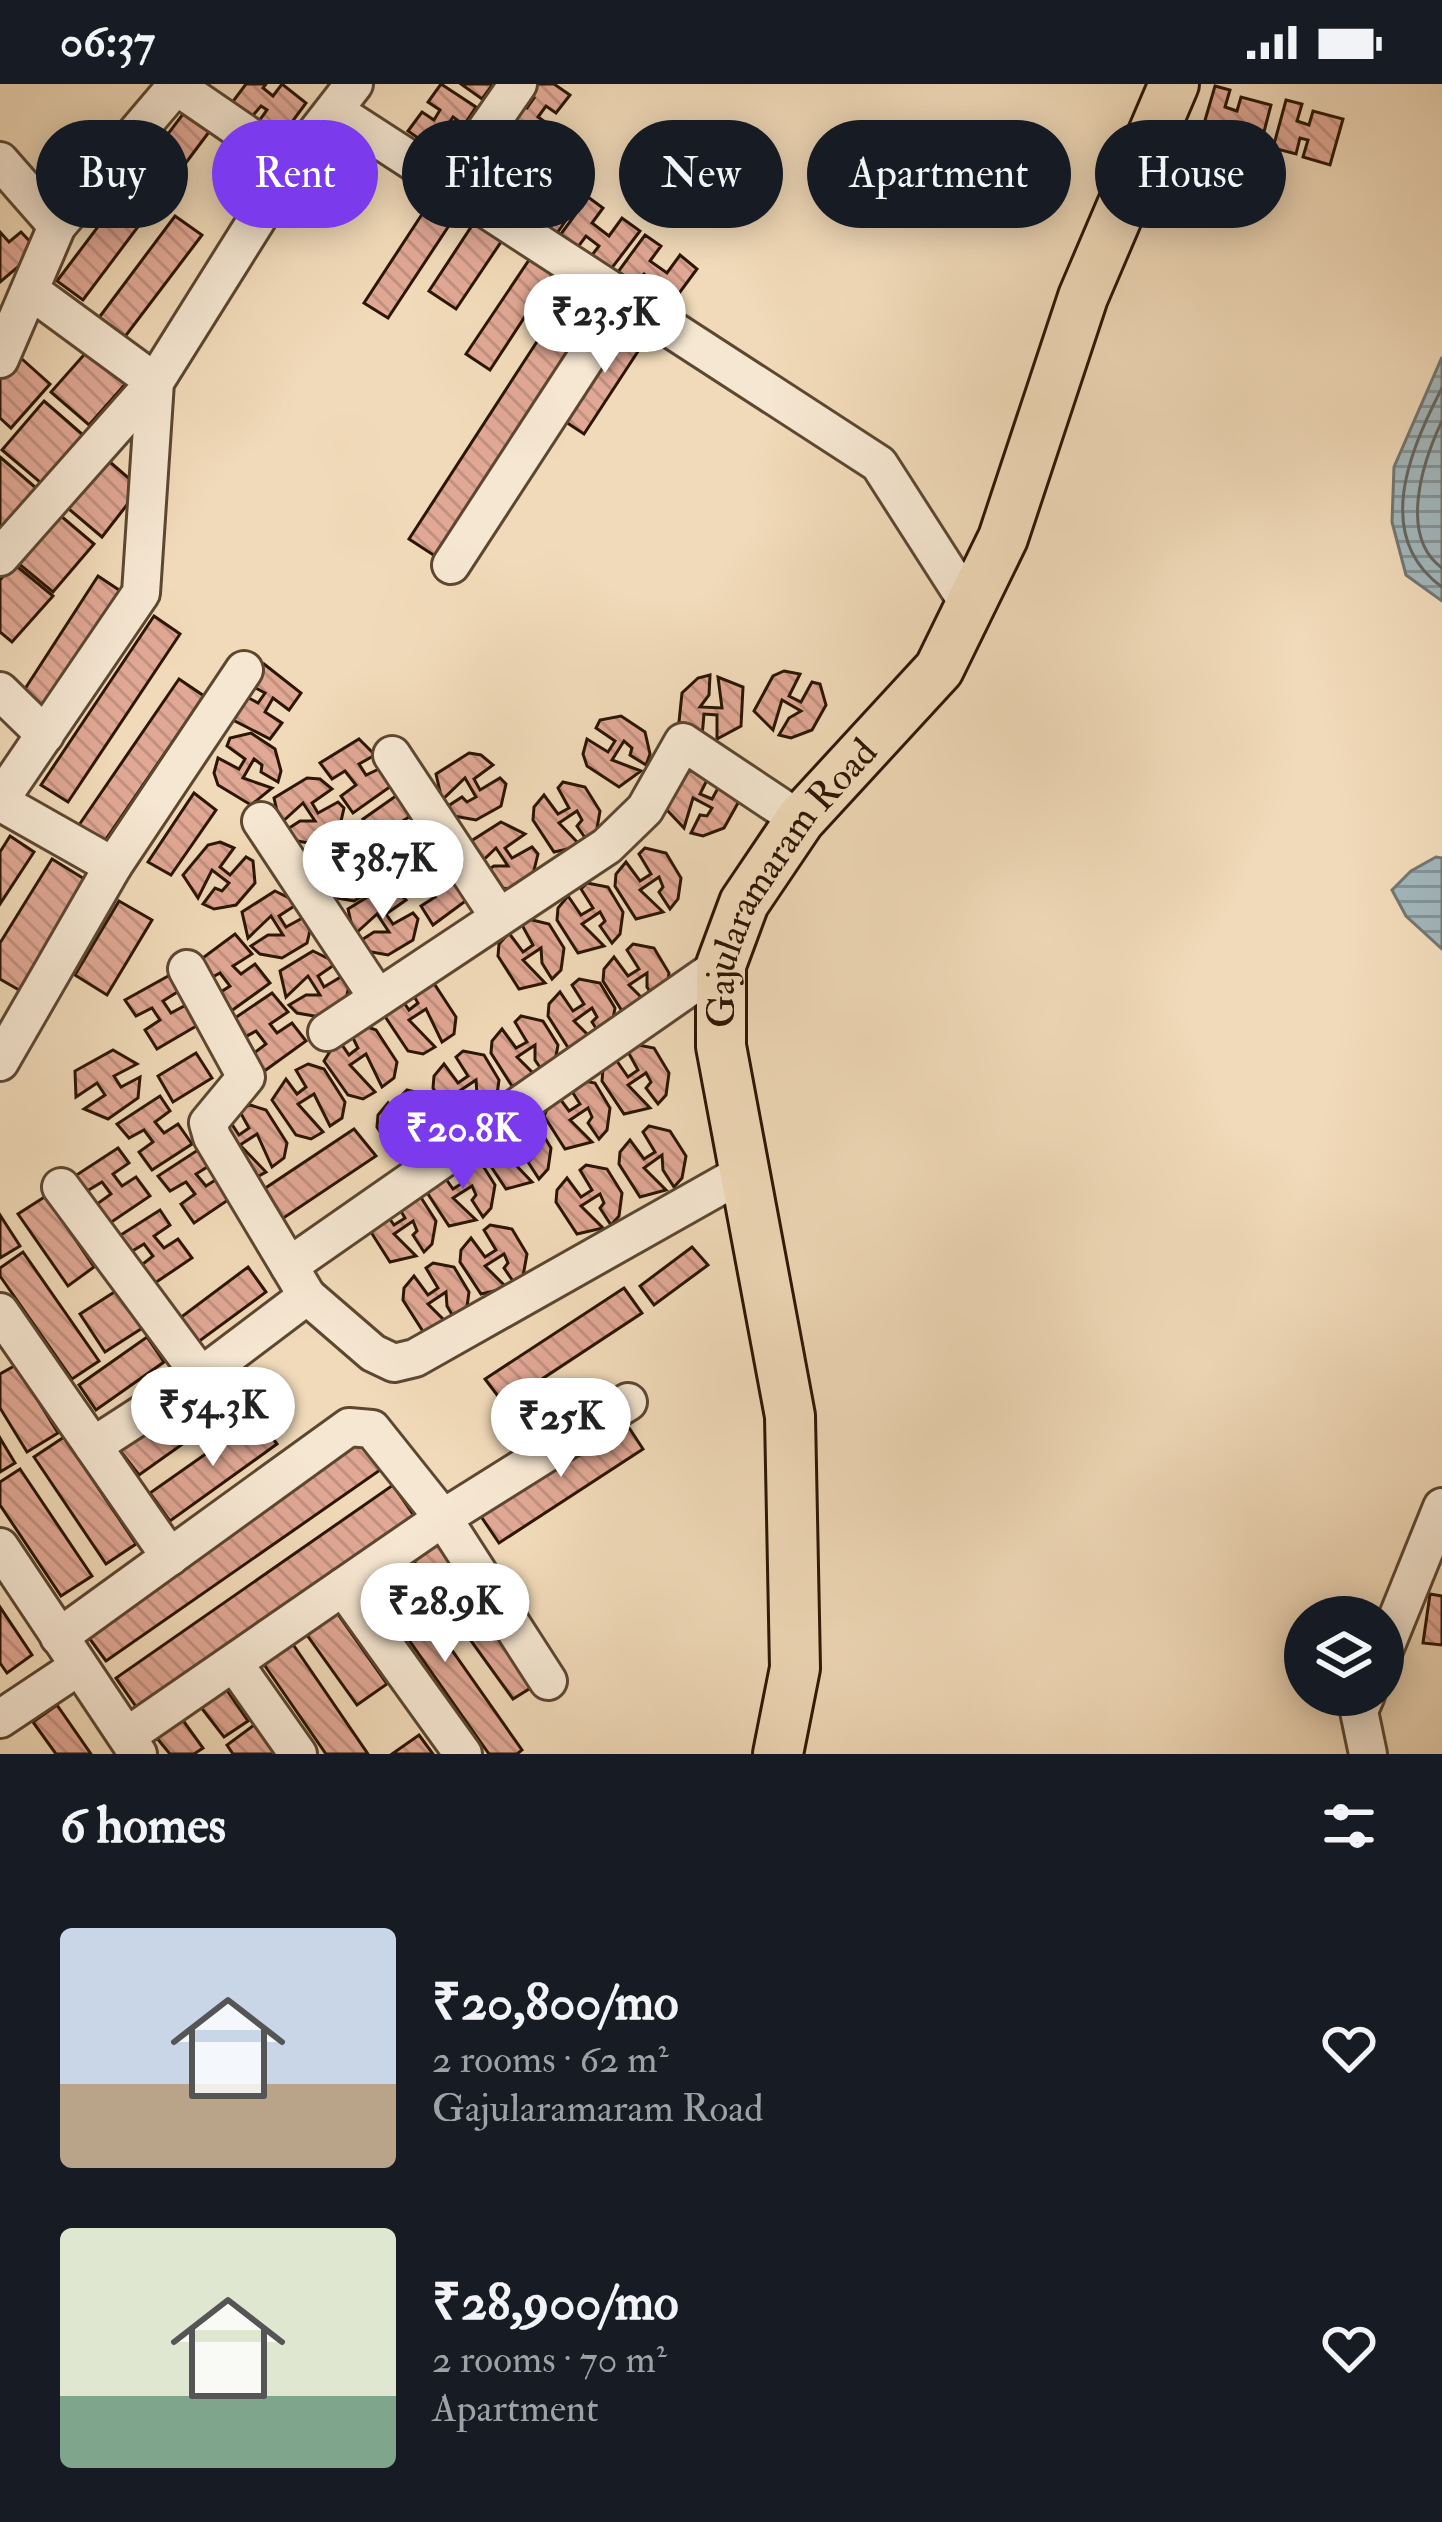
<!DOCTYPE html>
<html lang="en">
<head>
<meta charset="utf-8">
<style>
  :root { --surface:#171b24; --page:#20242c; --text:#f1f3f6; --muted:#9ea1a6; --accent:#7c3aed }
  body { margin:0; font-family:"IM FELL Double Pica",serif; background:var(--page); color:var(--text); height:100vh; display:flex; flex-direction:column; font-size:45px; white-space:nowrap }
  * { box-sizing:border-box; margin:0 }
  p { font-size:39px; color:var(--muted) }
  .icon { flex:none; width:66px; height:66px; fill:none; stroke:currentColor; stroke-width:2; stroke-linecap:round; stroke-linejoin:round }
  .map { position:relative; height:1670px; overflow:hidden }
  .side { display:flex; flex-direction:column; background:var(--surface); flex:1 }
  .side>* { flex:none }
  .banner { position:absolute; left:36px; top:36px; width:1371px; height:108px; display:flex; gap:24px }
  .tools { position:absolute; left:1284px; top:1512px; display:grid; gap:24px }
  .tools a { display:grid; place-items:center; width:120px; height:120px; border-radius:50%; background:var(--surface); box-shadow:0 6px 30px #0003; font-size:60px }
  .price { position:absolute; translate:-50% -102px; padding:0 27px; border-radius:42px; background:#fff; color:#222; font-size:39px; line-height:78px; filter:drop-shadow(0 3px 6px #0008) }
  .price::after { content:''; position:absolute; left:50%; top:72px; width:36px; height:27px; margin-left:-18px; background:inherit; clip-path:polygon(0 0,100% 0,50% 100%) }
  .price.active { background:var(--accent); color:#fff }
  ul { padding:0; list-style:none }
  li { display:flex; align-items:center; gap:36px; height:300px; padding:0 60px }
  li span { display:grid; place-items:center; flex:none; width:336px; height:240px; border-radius:12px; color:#555 }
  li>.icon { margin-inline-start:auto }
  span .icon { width:144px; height:144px; fill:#fffc; stroke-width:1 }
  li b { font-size:51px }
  h2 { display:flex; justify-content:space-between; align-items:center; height:144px; padding:0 60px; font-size:51px }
  .pill { padding:0 42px; border-radius:54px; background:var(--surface); box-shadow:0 6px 30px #0003; font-size:42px; line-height:108px }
  .pill.active { background:var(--accent); color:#fff }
  .status { display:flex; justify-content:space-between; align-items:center; height:84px; padding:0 60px; background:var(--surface); direction:ltr }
  .status svg { height:33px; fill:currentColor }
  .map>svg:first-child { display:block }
  .water { fill:url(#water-rules); stroke:#727772; stroke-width:3 }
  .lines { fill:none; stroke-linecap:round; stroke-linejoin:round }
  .shore { stroke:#666660; stroke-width:3 }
  .building { fill:url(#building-back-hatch); stroke:#2b1604; stroke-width:3 }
  .minor-casing { stroke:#5c4731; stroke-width:42 }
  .major-casing { stroke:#2b1604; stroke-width:54 }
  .minor { stroke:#f6e7d2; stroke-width:36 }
  .major { stroke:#f1dab9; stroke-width:48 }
  .labels { text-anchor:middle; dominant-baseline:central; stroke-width:9; stroke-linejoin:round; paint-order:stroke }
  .street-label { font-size:39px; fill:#2b1604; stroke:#f6e7d2 }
</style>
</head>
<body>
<div class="status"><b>06:37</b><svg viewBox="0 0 49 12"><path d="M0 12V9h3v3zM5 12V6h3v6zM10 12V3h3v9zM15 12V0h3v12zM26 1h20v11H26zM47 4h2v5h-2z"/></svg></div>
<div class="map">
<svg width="1442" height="1670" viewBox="0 0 1442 1670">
  <defs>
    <pattern id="water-rules" width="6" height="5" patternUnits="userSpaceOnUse" patternTransform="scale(3)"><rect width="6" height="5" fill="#a2b7bc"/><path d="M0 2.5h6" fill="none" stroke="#849497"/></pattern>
    <pattern id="building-back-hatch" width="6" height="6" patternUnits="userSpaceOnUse" patternTransform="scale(3)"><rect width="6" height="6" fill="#e1a895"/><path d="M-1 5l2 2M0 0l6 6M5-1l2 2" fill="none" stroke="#c1907f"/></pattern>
  </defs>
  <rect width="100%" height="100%" fill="#f1dab9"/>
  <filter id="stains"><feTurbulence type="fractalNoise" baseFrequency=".00167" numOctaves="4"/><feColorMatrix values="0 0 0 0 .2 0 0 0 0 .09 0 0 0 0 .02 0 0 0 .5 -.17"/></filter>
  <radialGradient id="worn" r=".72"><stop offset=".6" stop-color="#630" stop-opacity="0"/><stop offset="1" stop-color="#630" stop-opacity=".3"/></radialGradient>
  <g class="water">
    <path d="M1442 273V517L1406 491 1392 438 1394 383Z"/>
    <path d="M1436 773 1442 774V865L1406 832 1392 806 1411 787Z"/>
  </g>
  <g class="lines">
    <g class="shore">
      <path d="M1442 304C1409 367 1373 453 1442 503"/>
      <path d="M1442 337C1423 377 1398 452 1442 484"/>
    </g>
  </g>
  <g class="building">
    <path d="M246 0H266L263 4 273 12 282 0 306 19 278 57 256 41 267 26 261 22 250 35 231 20Z"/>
    <path d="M441 0 476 23 464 41 453 33 445 45 458 54 445 73 408 47 422 28 434 36 440 26 428 18Z"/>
    <path d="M461 0H493L482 15Z"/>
    <path d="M524 0H554L570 11 556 29 546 22 538 33 551 42 538 61 501 34 514 15 527 24 534 14 521 5Z"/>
    <path d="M1215 2 1230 6 1225 23 1237 27 1241 13 1271 21 1259 67 1232 59 1237 42 1229 40 1225 56 1201 50Z"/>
    <path d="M1286 16 1302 20 1297 37 1309 41 1313 27 1343 35 1330 81 1303 73 1308 56 1300 54 1296 70 1273 64Z"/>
    <path d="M183 30 209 48 83 216 57 197Z"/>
    <path d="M497 45 531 70 519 88 508 80 500 91 513 100 500 119 463 94 477 75 489 83 496 73 483 64Z"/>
    <path d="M533 75 549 87 538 102 555 114 568 96 585 109 555 152 535 138 545 124 532 115 521 129 503 116Z"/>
    <path d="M588 113 603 124 592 139 609 152 622 134 640 147 608 189 589 175 599 162 586 152 575 167 558 154Z"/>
    <path d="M430 118 454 134 388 234 364 219Z"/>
    <path d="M175 132 202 151 124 254 98 235Z"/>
    <path d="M477 134 507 149 456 225 429 207Z"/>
    <path d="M0 148 9 158 21 148 38 166 0 198Z"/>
    <path d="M645 151 661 162 650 177 667 189 680 171 697 185 666 227 647 213 657 199 644 190 633 204 615 192Z"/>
    <path d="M533 170 556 185 490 286 466 270Z"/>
    <path d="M573 202 599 219 435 472 409 455Z"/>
    <path d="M626 234 650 249 584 350 560 334Z"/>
    <path d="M90 264 128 297 89 341 51 308Z"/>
    <path d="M13 267 50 300 11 344 0 334V282Z"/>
    <path d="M44 317 83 351 41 399 2 366Z"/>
    <path d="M103 372 140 404 102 453 63 420Z"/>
    <path d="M0 373 36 404 0 445Z"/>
    <path d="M55 427 94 460 53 508 13 475Z"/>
    <path d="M14 480 53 512 12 558 0 548V496Z"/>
    <path d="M98 492 122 508 45 626 21 611Z"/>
    <path d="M154 532 180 550 68 718 41 701Z"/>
    <path d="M264 580 301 609 289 626 273 614 265 628 282 639 270 655 231 635 247 613 258 619 265 609 250 601Z"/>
    <path d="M784 587 800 590 789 612 801 618 812 598 820 600 826 621 812 646 791 654 779 651 789 634 801 627 782 616 773 646 754 627 773 592Z"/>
    <path d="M710 591 709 611 700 623 722 624 718 593 743 603 741 642 717 655V631L704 630 702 653 694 654 679 638 682 609 698 594Z"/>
    <path d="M179 595 204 612 104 758 79 741Z"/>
    <path d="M621 632 645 648 650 670 646 681 630 671 632 664 624 657 612 676 641 687 619 703 587 682 583 670 587 655 608 668 615 657 596 644 600 636Z"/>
    <path d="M251 649 275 665 281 687 278 698 261 688 262 681 254 675 243 694 272 704 251 721 218 701 214 689 218 674 239 685 245 675 227 662 230 654Z"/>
    <path d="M359 655 375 671 359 680 366 691 381 684 394 700 353 729 341 712 356 701 345 687 332 695 320 679Z"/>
    <path d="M469 669 481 671 493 681 474 695 480 706 500 694 506 700 501 722 476 736 454 732 445 724 462 713 467 718 476 713 465 694 442 716 436 690Z"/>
    <path d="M695 685 711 688 700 710 712 715 723 695 731 698 738 719 724 744 703 752 691 749 700 731 707 732 712 724 693 714 684 744 666 725 684 690Z"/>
    <path d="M307 694 320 695 332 705 312 719 318 729 338 718 344 724 339 746 314 760 292 756 283 748 300 737H315L303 719 280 740 274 714Z"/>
    <path d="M563 698 585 703 600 727 596 750 588 758 577 742 582 736 577 727 559 739 581 762 554 768 533 736 534 723 544 711 558 730 569 724 558 704Z"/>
    <path d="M403 707 420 726 401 738 409 747 423 737 437 755 395 786 384 767 398 758 388 745 377 751 363 735Z"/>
    <path d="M194 709 216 726 171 791 148 778Z"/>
    <path d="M501 738 525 750 505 764 512 774 532 763 538 770 533 790 508 805 485 801 477 793 494 782H508L496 764 474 785 468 759Z"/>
    <path d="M348 751 371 762 352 776 358 787 379 775 384 782 379 803 354 817 332 813 323 805 340 795H354L343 776 320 798 314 771Z"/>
    <path d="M10 752 34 768 0 820V768Z"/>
    <path d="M220 758 234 764 220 783 230 791 246 773 253 777 255 799 236 821 214 825 203 820 215 804 222 807 229 799 212 786 198 814 183 791 208 761Z"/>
    <path d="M441 761 457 781 439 793 446 802 461 791 475 810 433 841 421 822 435 813 426 800 414 806 401 790Z"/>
    <path d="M645 764 666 769 681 794 678 815 670 825 659 808 663 803 659 793 640 806 663 828 636 835 615 802 616 790 626 778 640 797 651 790 639 770Z"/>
    <path d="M52 775 86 796 19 906 0 895V859Z"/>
    <path d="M587 799 608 803 623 828 620 850 612 859 600 842 605 837 600 828 582 840 604 862 578 869 557 836 558 824 568 812 581 831 593 824 581 805Z"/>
    <path d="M382 804 394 805 406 816 386 830 393 840 413 829 418 835 413 856 388 871 366 867 357 859 374 848H389L377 830 354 851 348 825Z"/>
    <path d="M275 807 299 819 279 832 286 843 306 832 312 838 307 859 282 874 260 870 251 862 268 851H283L271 832 248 854 242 828Z"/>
    <path d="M119 817 152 836 107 911 75 891Z"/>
    <path d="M528 835 549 840 564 864 561 886 552 895 542 879 541 864 523 876 545 899 519 905 498 872 499 860 509 849 523 868 533 861 522 841Z"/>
    <path d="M235 850 252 870 233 882 241 890 255 880 270 899 227 930 216 911 230 902 220 889 209 895 196 879Z"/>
    <path d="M633 860 654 864 669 889 666 911 658 920 647 903V889L629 901 651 923 624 930 603 897 604 885 614 873 628 892 639 885 627 866Z"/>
    <path d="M313 867 337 879 318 892 324 903 344 891 350 898 345 919 320 933 297 929 289 921 306 911H320L308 892 286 913 280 887Z"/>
    <path d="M170 891 179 907 163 917 171 929 186 921 198 941 157 965 145 946 160 936 152 924 136 932 125 916Z"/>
    <path d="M419 895 435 901 456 933 454 950 442 958 426 925 409 936 435 963 423 970 408 967 384 931 398 910 409 926 418 919 408 902Z"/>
    <path d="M579 895 600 899 615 924 611 946 603 955 592 938 597 933 592 924 574 937 596 959 569 965 548 932 549 920 560 908 573 927 584 920 572 901Z"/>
    <path d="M272 909 288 928 270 940 277 949 292 939 306 957 263 988 253 970 266 960 256 947 245 953 232 936Z"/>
    <path d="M521 932 543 937 558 961 554 983 546 992 535 976V961L517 973 539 995 512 1002 491 969 492 957 502 945 516 964 527 958 515 938Z"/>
    <path d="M360 940 376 946 397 978 394 994 382 1003 366 970 350 981 375 1008 363 1015 348 1011 324 977 338 955 349 971 358 964 349 946Z"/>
    <path d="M633 960 654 964 669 989 666 1011 658 1020 646 1004 651 998 646 989 628 1001 650 1024 624 1030 602 997 603 985 614 973 628 993 638 986 627 966Z"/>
    <path d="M113 966 137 980 114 992 121 1003 140 993 138 1014 108 1035 84 1025 105 1011 97 999 76 1013 75 987Z"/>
    <path d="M463 967 484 971 499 996 496 1018 487 1027 477 1010 476 996 458 1008 480 1030 454 1037 433 1004 434 992 444 980 458 999 468 992 456 973Z"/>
    <path d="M196 969 212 994 173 1018 158 992Z"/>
    <path d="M308 980 324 985 345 1018 342 1034 330 1042 314 1010 298 1020 323 1048 311 1055 296 1051 272 1016 286 995 297 1010 306 1003 296 986Z"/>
    <path d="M574 995 595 999 610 1024 607 1046 599 1055 588 1039 592 1033 588 1024 570 1036 592 1058 565 1065 544 1032 555 1008 569 1027 580 1020 568 1001Z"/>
    <path d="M407 1006 428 1011 443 1035 440 1057 432 1066 421 1050 425 1044 421 1035 402 1047 425 1070 398 1076 377 1043 378 1031 388 1019 402 1039 413 1032 401 1012Z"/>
    <path d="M160 1012 170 1027 155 1038 164 1049 178 1040 192 1060 152 1086 139 1068 153 1058 144 1046 129 1054 117 1040Z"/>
    <path d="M250 1021 266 1026 287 1059 284 1074 272 1083 257 1050 240 1061 266 1088 253 1095 214 1057 229 1036 239 1051 249 1044 239 1026Z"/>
    <path d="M515 1034 536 1039 551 1064 548 1085 539 1095 528 1078 533 1073 528 1063 510 1075 532 1098 506 1105 484 1072 496 1048 510 1067 520 1060 508 1040Z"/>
    <path d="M649 1042 670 1047 686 1072 682 1094 674 1103 663 1086 662 1071 644 1084 666 1106 640 1113 619 1080 620 1068 630 1056 644 1075 655 1068 643 1048Z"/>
    <path d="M354 1045 376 1072 270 1143 249 1115Z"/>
    <path d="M118 1064 129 1079 113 1090 122 1102 136 1093 150 1112 110 1139 97 1120 111 1110 102 1098 87 1107 75 1092Z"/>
    <path d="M201 1064 212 1080 196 1090 206 1102 220 1093 234 1112 194 1139 181 1120 195 1110 186 1098 170 1107 158 1092Z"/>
    <path d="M458 1073 480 1077 495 1101 491 1124 483 1133 472 1116 476 1111 472 1102 453 1114 476 1136 449 1142 428 1110 439 1085 453 1105 464 1098 452 1078Z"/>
    <path d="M586 1081 607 1085 622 1109 619 1132 611 1141 600 1124 604 1119 600 1110 581 1122 603 1144 577 1150 556 1118 557 1106 567 1094 581 1113 592 1106 580 1086Z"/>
    <path d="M46 1112 94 1183 68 1202 18 1130Z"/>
    <path d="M420 1112 436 1137 432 1160 424 1168 413 1151 417 1147 413 1137 394 1150 416 1172 390 1178 369 1145 380 1121 394 1141 405 1134 393 1114Z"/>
    <path d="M160 1126 170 1141 154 1152 164 1164 178 1155 192 1174 152 1201 139 1183 153 1172 144 1160 129 1169 116 1154Z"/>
    <path d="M0 1131 20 1162 0 1174Z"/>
    <path d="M490 1141 512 1145 527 1170 523 1192 515 1200 504 1184 508 1179 504 1170 485 1182 507 1204 481 1210 460 1178 461 1166 471 1154 485 1173 496 1166 484 1146Z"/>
    <path d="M692 1163 708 1181 654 1221 640 1202Z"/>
    <path d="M23 1168 99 1277 72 1295 0 1192V1184Z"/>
    <path d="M433 1179 454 1183 469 1208 466 1230 457 1239 447 1222 446 1208 428 1220 450 1242 424 1249 403 1216 404 1204 414 1192 428 1211 438 1204 426 1184Z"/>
    <path d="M248 1183 266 1208 194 1261 176 1237Z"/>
    <path d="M624 1204 642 1229 504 1320 485 1295Z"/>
    <path d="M119 1205 144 1243 105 1268 80 1230Z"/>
    <path d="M147 1253 164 1278 96 1326 79 1301Z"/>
    <path d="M16 1281 58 1349 27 1368 0 1324V1290Z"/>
    <path d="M226 1289 246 1315 139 1391 118 1364Z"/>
    <path d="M622 1333 643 1365 499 1459 478 1428Z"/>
    <path d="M257 1334 277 1360 170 1437 150 1409Z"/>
    <path d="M64 1353 136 1460 106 1480 34 1373Z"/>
    <path d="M0 1354 15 1379 0 1388Z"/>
    <path d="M362 1354 383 1384 106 1577 84 1547Z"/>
    <path d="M20 1385 92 1492 61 1512 0 1421V1398Z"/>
    <path d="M393 1401 414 1432 137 1624 116 1594Z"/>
    <path d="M437 1460 537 1600 513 1615 412 1475Z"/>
    <path d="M395 1485 522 1666 517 1670H489L371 1502Z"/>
    <path d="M1430 1510 1442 1512V1561L1423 1559Z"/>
    <path d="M0 1523 32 1571 7 1589 0 1579Z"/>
    <path d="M337 1529 387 1600 357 1621 307 1551Z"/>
    <path d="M292 1559 368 1670H326L263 1579Z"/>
    <path d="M226 1605 248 1637 224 1653 200 1622Z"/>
    <path d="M57 1621 91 1670H56L33 1638Z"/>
    <path d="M182 1635 203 1664 194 1670H170L156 1653Z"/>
    <path d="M254 1641 275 1670H233L227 1661Z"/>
    <path d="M419 1651 433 1670H392Z"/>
  </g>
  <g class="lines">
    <g class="minor-casing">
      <g id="minor">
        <path d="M335 27 879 380 970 522"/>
        <path d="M0 77 57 142"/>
        <path d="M291 81 354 0"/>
        <path d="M448 101 518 0"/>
        <path d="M0 275 57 142 176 2 291 81 155 298 141 509 0 716"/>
        <path d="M0 473 155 298 31 207"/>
        <path d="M451 481 623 217"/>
        <path d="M0 607 45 651"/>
        <path d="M392 671 497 830"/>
        <path d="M0 718 113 782 244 586"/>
        <path d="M261 737 377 913"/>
        <path d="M327 948 607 762 645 725 683 658 800 736"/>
        <path d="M0 978 113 782"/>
        <path d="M61 1103 201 1292"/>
        <path d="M289 1182 721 881"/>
        <path d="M307 1212 373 1269 394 1279 415 1274 743 1089"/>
        <path d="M0 1228 170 1473"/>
        <path d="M93 1362 201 1292 307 1212 212 1053 208 1039 246 993 187 885"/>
        <path d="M0 1463 138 1670"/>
        <path d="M343 1503 463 1670"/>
        <path d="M59 1553 349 1343 372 1345 443 1434 548 1597"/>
        <path d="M1383 1569 1442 1423"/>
        <path d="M234 1579 298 1670"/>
        <path d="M1366 1611 1359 1627 1368 1670"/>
        <path d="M0 1635 78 1583"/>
        <path d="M127 1652 443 1434 628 1318"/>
      </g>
    </g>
    <g class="major-casing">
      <g id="major">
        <path id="s1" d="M778 1670 795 1584 790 1332 721 962V881L744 819 800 736 939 585 1003 454 1083 213 1174 0"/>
      </g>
    </g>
    <use href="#minor" class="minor"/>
    <use href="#major" class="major"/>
  </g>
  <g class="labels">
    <g class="street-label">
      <text stroke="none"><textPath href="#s1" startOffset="900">Gajularamaram Road</textPath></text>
    </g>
  </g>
  <rect width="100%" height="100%" filter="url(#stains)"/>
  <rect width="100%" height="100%" fill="url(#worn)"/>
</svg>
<div class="tools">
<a><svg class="icon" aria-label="layers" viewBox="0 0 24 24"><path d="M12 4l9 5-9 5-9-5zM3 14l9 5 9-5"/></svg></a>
</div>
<b class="price" style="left:605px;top:292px">₹23.5K</b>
<b class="price" style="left:383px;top:838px">₹38.7K</b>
<b class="price active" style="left:463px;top:1108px">₹20.8K</b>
<b class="price" style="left:213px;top:1385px">₹54.3K</b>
<b class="price" style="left:561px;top:1396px">₹25K</b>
<b class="price" style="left:445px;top:1581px">₹28.9K</b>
<div class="banner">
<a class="pill">Buy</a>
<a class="pill active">Rent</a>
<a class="pill">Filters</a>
<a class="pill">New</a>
<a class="pill">Apartment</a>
<a class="pill">House</a>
</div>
</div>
<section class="side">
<h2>6 homes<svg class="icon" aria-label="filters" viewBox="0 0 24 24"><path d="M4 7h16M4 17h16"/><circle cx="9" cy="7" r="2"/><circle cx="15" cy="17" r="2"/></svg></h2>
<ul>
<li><span style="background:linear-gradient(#c9d6e8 65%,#b9a48a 0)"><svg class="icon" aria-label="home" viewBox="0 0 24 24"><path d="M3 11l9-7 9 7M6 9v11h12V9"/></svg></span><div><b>₹20,800/mo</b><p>2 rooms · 62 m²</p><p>Gajularamaram Road</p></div><svg class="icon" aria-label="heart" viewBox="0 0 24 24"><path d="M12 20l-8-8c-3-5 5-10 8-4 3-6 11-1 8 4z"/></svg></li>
<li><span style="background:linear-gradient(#dfe7d0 70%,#7fa58c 0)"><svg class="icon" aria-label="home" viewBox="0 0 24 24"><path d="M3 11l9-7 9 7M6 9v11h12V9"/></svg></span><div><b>₹28,900/mo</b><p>2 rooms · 70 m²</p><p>Apartment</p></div><svg class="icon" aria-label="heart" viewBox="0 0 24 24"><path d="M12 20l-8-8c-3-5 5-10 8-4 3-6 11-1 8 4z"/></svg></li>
</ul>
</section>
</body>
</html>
